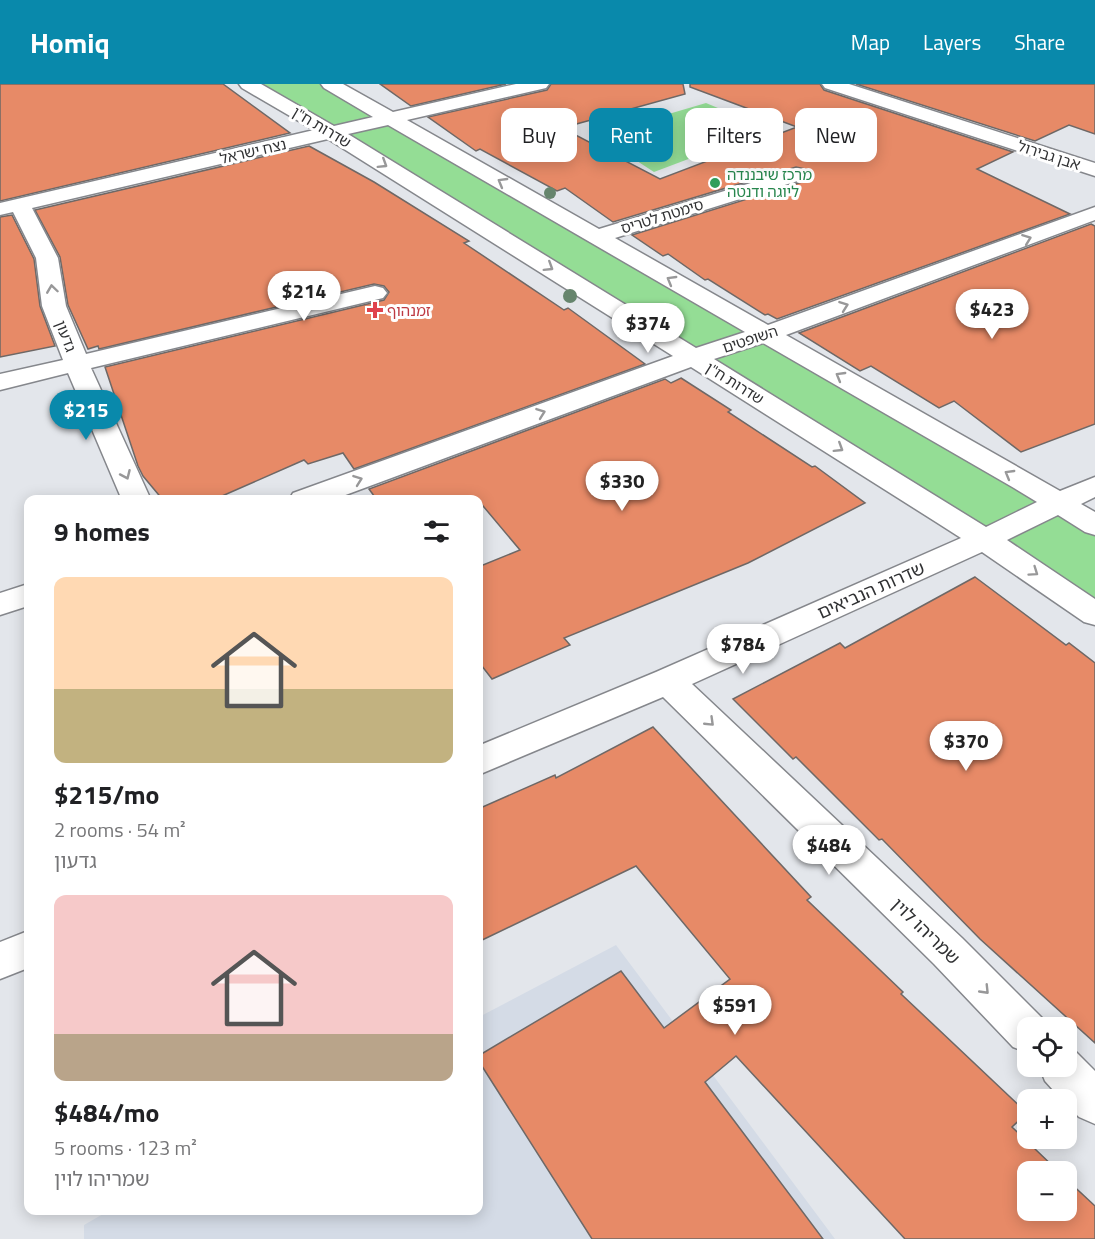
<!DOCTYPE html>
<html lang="en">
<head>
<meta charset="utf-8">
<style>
  :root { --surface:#fff; --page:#f2f2f2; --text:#202124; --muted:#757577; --accent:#0989ab }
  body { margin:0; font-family:"Titillium Web","Noto Sans Hebrew",sans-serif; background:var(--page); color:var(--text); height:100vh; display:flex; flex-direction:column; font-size:22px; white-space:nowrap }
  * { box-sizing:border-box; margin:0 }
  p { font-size:20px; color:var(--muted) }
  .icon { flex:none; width:33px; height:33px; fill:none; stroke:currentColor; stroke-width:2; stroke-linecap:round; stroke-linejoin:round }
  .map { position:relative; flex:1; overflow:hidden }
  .details { position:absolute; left:24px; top:411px; width:459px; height:720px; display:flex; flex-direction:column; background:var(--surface); border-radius:12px; box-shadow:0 3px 15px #0003 }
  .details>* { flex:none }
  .top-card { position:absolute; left:501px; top:24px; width:504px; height:54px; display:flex; gap:12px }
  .tools { position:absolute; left:1017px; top:933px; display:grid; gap:12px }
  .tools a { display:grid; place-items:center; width:60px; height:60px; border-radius:12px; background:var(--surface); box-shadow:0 3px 15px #0003; font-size:30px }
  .price { position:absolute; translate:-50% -51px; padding:0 14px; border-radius:21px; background:#fff; color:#222; font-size:20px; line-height:39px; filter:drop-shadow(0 2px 3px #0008) }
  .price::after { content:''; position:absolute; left:50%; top:36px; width:18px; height:14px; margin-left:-9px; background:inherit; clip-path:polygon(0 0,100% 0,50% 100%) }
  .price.on { background:var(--accent); color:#fff }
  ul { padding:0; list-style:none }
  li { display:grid; align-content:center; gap:12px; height:318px; padding:0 30px }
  li span { display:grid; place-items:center; height:186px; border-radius:12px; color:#555 }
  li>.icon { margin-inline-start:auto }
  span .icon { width:108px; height:108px; fill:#fffc; stroke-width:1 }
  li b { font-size:26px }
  h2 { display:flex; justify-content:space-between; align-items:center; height:72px; padding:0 30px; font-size:26px }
  .tag { padding:0 21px; border-radius:12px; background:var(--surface); box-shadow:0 3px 15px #0003; font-size:21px; line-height:54px }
  .tag.on { background:var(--accent); color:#fff }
  header { display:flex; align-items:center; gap:36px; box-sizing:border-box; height:84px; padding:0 30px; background:var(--accent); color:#fff }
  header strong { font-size:28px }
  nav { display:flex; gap:33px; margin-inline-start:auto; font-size:21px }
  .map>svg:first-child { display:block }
  .built { fill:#d4dbe6 }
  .green { fill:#94dd95 }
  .building { fill:#e78a67; stroke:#6e6866; stroke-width:1.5 }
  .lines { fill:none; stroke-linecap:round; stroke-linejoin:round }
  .minor-casing { stroke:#85878c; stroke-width:3 }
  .major-casing { stroke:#85878c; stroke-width:3 }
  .minor { fill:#fff; fill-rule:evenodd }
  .major { fill:#fff; fill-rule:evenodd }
  .tree { fill:#66856d }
  .oneway { stroke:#989899 }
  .leisure-dot { fill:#2e9e5b; stroke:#fff; stroke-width:2 }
  .health-dot { fill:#e0444e; stroke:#fff; stroke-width:2 }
  .labels { text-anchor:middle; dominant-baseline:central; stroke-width:6; stroke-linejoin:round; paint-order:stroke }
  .far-street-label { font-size:15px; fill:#303133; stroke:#fff }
  .far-leisure-label { font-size:15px; fill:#27864d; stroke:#fff; text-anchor:start }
  .far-health-label { font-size:15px; fill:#be3a42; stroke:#fff; text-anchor:start }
  .street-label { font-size:18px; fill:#303133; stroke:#fff }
</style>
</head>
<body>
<header>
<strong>Homiq</strong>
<nav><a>Map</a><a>Layers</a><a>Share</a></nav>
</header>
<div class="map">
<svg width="1095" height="1155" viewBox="0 0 1095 1155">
  <rect width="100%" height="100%" fill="#e3e6eb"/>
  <path class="built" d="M616 861 835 1155H84V1141L110 1126H478L479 933Z"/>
  <g class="green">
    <path d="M258 0H320L1095 449V521Z"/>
    <path d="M706 19 768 45 654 88 597 51Z"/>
  </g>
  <g class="building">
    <path d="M0 0H223L290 49 0 117Z"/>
    <path d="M380 0H506L411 22Z"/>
    <path d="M551 0H683L685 10 562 44 660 95 797 43 690 3V0H820L824 6 1013 68 977 85 1070 130 777 235 768 230 765 231 708 195 705 196 668 170 663 172 632 151 805 97 809 91 805 85 796 83 613 138 565 104 557 107 480 65 476 67 428 33 547 6Z"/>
    <path d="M856 0H1095V50L1069 41 1035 57Z"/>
    <path d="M309 62 374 98 469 157 464 159 564 226 568 224 645 280 354 385 343 369 308 380 304 376 213 416H163L143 392 138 382 105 283 384 216 389 208 384 202 374 200 99 265 98 262 88 265 68 221 60 173 35 126Z"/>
    <path d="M12 131 34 175 40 222 55 262 0 273V133Z"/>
    <path d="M1091 140 1095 142V340L1021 368 954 317 939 324 871 282 860 287 799 249Z"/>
    <path d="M681 294 731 326 728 328 812 383 815 382 865 419 748 479 564 554 570 561 492 595 478 577V483L520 466 478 416H377L369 405 665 295 671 299Z"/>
    <path d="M975 493 1066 561 1069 559 1095 579V959L980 855 882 755 879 756 796 673 793 675 733 615 840 559 845 564Z"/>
    <path d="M653 643 811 813 807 816 903 908 901 910 1027 1029 1012 1043 1059 1088H1028V1126H1066V1095L1095 1122V1155H905L736 972 705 998 823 1155H592L478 976V972L621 887 664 944 730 895 636 782 478 858V725L555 691 556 694Z"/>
  </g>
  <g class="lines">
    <g class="minor-casing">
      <g id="minor">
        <path d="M239 0H261L334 42 373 33 324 4 321 0H343L393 28 516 0H549L546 4 407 36 599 145 790 87 797 85 804 87 807 91 804 95 615 154 768 241 1095 123V136L786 251 1060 407 1095 393V413L1081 420 1095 428V451L1085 448 1058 431 1007 456 1095 515V541L1084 538 982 468 692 600 962 854 1043 935 1047 944H1028V969L1013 963 934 880 663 613 478 691V662L656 588 961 454 936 438 691 283 332 416H289L293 409 673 272 328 55 32 124 58 174 66 222 86 270 375 202 383 204 387 209 383 214 91 284 151 416H122L68 289 0 306V290L63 276 42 222 36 174 13 128 0 131V119L314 46 242 4ZM388 41 745 248 696 264 348 50ZM763 259 1014 404 1037 418 986 443 714 275Z"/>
        <path d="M28 500V522L0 531V509Z"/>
        <path d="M28 847V884L0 895V858Z"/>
        <path d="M1066 964 1075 967 1095 987V1040L1079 1033 1066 1020V1016H1062L1045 997 1039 982H1066Z"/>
      </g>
    </g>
    <g class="major-casing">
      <path id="major" d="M822 0H849L1095 79V92L825 4Z"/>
    </g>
    <use href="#minor" class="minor"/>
    <use href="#major" class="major"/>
  </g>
  <g class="tree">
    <circle cx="550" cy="109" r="6"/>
    <circle cx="570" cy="212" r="7"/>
  </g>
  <defs><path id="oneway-chevron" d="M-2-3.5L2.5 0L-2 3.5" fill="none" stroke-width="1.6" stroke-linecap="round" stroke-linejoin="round" transform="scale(1.5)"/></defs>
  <g class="oneway">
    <use href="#oneway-chevron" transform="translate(383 80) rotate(32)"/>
    <use href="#oneway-chevron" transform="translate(502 98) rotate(-150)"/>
    <use href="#oneway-chevron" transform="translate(1027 155) rotate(-21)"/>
    <use href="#oneway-chevron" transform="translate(549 183) rotate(32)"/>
    <use href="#oneway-chevron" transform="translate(671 196) rotate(-150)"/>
    <use href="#oneway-chevron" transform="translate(52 205) rotate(-98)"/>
    <use href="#oneway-chevron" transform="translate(844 222) rotate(-20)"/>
    <use href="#oneway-chevron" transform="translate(840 292) rotate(-150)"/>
    <use href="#oneway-chevron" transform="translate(541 329) rotate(-20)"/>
    <use href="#oneway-chevron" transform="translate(839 364) rotate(32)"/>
    <use href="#oneway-chevron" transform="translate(1009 390) rotate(-150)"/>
    <use href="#oneway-chevron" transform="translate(126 391) rotate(66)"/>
    <use href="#oneway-chevron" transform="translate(358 396) rotate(-20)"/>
    <use href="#oneway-chevron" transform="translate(1034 488) rotate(35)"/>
    <use href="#oneway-chevron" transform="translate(710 638) rotate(44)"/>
    <use href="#oneway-chevron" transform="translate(985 906) rotate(46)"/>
  </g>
  <circle class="leisure-dot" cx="715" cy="99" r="6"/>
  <path class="health-dot" d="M372 217h6v6h6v6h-6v6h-6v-6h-6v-6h6z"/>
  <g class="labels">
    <g class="far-street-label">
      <text transform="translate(322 43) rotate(31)">שדרות ח"ן</text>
      <text transform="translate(253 67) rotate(-13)">נצח ישראל</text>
      <text transform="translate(1049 71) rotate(18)">אבן גבירול</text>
      <text transform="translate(662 132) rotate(-17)">סימטת לטריס</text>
      <text transform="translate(66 252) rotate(69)">גדעון</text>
      <text transform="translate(750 255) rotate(-18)">השופטים</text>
      <text transform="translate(735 299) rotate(32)">שדרות ח"ן</text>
    </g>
    <g class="far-leisure-label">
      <text x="727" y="90">מרכז שיבננדה<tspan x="727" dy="17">ליוגה ודנטה</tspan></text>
    </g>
    <g class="far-health-label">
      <text x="387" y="226">זמנהוף</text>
    </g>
    <g class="street-label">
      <text transform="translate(871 506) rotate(-24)">שדרות הנביאים</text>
      <text transform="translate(926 847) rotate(44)">שמריהו לוין</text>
    </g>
  </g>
</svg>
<div class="tools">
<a><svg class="icon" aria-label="locate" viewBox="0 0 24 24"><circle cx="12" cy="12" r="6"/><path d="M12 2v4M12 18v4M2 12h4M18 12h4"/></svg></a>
<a>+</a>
<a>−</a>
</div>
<b class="price" style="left:304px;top:238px">$214</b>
<b class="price" style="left:992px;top:256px">$423</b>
<b class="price" style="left:648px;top:270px">$374</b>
<b class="price on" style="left:86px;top:357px">$215</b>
<b class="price" style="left:622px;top:428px">$330</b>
<b class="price" style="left:743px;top:591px">$784</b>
<b class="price" style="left:966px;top:688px">$370</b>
<b class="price" style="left:829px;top:792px">$484</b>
<b class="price" style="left:735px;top:952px">$591</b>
<div class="top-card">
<a class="tag">Buy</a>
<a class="tag on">Rent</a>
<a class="tag">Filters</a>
<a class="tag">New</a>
</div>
<section class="details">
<h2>9 homes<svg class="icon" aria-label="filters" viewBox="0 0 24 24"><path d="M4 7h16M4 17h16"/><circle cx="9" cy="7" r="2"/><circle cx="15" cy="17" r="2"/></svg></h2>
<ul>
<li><span style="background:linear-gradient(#ffd9b3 60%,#c2b280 0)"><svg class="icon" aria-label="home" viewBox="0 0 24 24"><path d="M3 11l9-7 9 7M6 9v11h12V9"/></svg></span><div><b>$215/mo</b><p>2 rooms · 54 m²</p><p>גדעון</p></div></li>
<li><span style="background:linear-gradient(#f6c9c9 75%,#b9a48a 0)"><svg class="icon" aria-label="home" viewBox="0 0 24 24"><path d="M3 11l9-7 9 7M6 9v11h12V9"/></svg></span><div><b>$484/mo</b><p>5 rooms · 123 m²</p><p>שמריהו לוין</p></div></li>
</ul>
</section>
</div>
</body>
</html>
